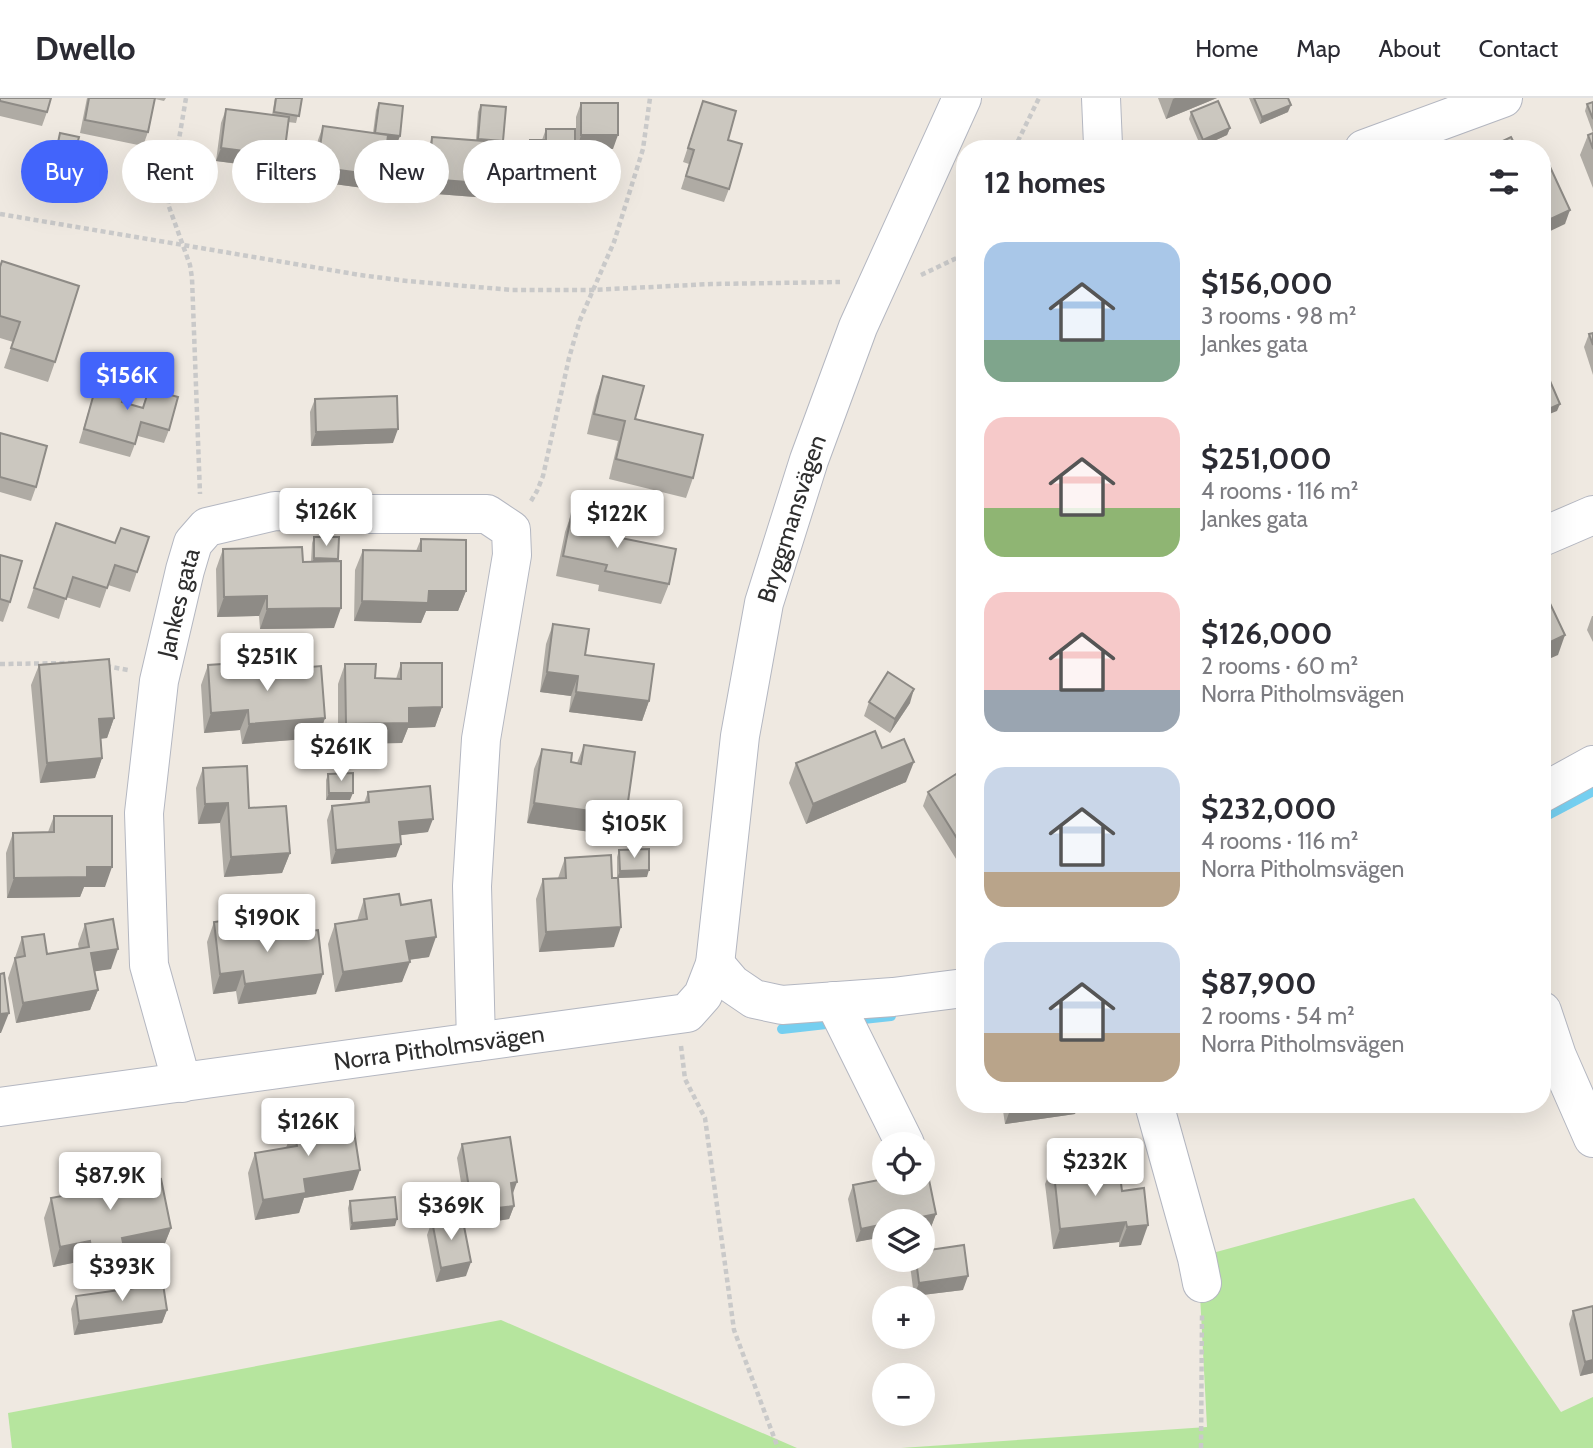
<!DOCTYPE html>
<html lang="en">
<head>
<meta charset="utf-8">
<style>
  :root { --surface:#fff; --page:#f2f2f3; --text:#2b2b33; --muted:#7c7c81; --line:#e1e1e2; --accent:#4264fb }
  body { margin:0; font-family:Cabin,sans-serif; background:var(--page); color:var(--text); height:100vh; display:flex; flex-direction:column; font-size:26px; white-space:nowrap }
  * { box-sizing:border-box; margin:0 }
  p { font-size:23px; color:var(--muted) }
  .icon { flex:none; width:38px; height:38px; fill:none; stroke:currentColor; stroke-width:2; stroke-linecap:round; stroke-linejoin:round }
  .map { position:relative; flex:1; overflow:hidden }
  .panel { position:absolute; left:956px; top:42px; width:595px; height:973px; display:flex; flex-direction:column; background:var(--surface); border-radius:28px; box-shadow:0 7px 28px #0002 }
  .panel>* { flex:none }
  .guide { position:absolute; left:21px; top:42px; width:665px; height:63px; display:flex; gap:14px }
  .fabs { position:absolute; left:872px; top:1034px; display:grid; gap:14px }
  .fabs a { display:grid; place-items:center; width:63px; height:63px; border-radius:50%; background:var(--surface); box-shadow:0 7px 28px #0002; font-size:35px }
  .price { position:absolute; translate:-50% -60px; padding:0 16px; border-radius:7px; background:#fff; color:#222; font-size:23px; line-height:46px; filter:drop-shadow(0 2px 4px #0008) }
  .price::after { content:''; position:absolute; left:50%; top:42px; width:21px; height:16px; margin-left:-10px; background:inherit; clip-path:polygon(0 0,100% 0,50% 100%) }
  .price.current { background:var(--accent); color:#fff }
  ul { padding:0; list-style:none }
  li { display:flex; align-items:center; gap:21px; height:175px; padding:0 28px }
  li span { display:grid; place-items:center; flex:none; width:196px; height:140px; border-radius:21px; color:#555 }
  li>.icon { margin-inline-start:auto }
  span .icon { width:84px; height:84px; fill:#fffc; stroke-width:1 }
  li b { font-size:30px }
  h2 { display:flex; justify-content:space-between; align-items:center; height:84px; padding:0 28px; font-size:30px }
  .pill { padding:0 24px; border-radius:32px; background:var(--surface); box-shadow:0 7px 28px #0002; font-size:24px; line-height:63px }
  .pill.current { background:var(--accent); color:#fff }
  header { display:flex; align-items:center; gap:42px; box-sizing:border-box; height:98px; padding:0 35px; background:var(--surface); border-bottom:2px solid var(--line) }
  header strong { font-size:33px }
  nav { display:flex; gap:38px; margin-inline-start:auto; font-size:24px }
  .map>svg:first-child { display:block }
  .green { fill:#b6e59e }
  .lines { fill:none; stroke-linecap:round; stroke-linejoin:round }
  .stream { stroke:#75cff0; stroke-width:10 }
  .minor-casing { stroke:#b4b7c1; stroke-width:40 }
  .path { stroke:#c9c9c9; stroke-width:4.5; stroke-dasharray:5 3.5; stroke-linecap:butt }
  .minor { stroke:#fff; stroke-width:38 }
  .wall { fill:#afaba4 }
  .shaded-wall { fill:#8e8b86 }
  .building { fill:#cbc7bf; stroke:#8e8b86; stroke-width:2 }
  .labels { text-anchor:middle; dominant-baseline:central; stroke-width:6; stroke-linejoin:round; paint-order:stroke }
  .street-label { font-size:24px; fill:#2e2e2e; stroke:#fff }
</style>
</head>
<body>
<header>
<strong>Dwello</strong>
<nav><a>Home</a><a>Map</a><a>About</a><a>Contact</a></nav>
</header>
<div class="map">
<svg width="1593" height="1350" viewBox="0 0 1593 1350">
  <rect width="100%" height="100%" fill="#efe9e1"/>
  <g class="green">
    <path d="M1414 1100 1561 1314 1593 1299V1350H901L1207 1329 1198 1159Z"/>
    <path d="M501 1222 797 1350H12L8 1315Z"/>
  </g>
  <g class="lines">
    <g class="stream">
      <path d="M1542 720 1593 693"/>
      <path d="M854 922 891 918"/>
      <path d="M782 931 835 925"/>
    </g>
    <g class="minor-casing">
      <g id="minor">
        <path d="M1101 0 1103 47 1105 51"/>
        <path d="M1364 51 1503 0"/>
        <path d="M1542 439 1593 417"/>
        <path d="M1542 695 1593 667"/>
        <path d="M715 866 732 886 754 901 782 907 893 899 964 890"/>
        <path d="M834 903 905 1046"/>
        <path d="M1542 913 1557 958 1593 1040"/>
        <path id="s1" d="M182 985 149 867 144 715 159 583 185 472 193 445 207 429 275 413 350 416H487L511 432 512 457 481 641 472 788 476 944"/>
        <path d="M1154 1006 1197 1160 1202 1185"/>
        <path id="s2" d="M0 1009 687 915 703 897 715 866 740 638 764 505 809 362 858 229 962 0"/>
      </g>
    </g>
    <g class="path">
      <path d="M186 0 168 106 190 167 192 180 200 396"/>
      <path d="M1014 51 1039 0"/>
      <path d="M0 116 360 177 407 183 512 192H592L711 186 840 184"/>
      <path d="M921 177 963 157 964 155"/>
      <path d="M531 403 537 393 543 378 569 260 580 222 614 144 643 51 650 0"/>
      <path d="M0 566 73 565"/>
      <path d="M106 568 128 572"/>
      <path d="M681 948 685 981 705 1020 734 1232 778 1350"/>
      <path d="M1201 1350 1202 1217"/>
    </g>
    <use href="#minor" class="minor"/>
  </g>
  <g class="wall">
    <path d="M0 0 47 14 42 28 0 18Z"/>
    <path d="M87 0H166L164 3 155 1 148 34 143 48 80 35Z"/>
    <path d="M275 0H302L296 25 288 24 279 71 283 92 281 98 267 96 273 71 216 63 221 25 226 11 272 17Z"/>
    <path d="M1158 0H1217L1166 21Z"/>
    <path d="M1249 0H1288V14L1260 26Z"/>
    <path d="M703 3 728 42 729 91 724 104 681 91 689 66 683 64Z"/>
    <path d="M1593 4V35L1585 13 1587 6Z"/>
    <path d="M379 5 400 38 397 45 388 43 383 78 378 92 312 83 318 42 323 28 373 35 376 12Z"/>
    <path d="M581 5 613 51H593V90L588 103 525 104V56L530 42H542L546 31 576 44V19Z"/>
    <path d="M481 7 500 50 496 49 488 100 424 95 427 53 432 39 476 42 478 14Z"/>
    <path d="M1191 14 1230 30 1227 37 1201 49 1189 21Z"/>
    <path d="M60 35 74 58 72 65 53 61Z"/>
    <path d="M1593 35V90L1580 57 1588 37Z"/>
    <path d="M0 169 55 264 48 284 4 270 13 244 0 240Z"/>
    <path d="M1593 235V277L1584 249 1589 236Z"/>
    <path d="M603 278 635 321 693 380 686 400 609 381 618 343 587 336 596 298Z"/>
    <path d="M98 281 122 304 142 310 149 291 169 332 164 345 138 338 130 359 79 345Z"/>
    <path d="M315 301 393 345 311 348 310 314Z"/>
    <path d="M0 335 36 389 31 403 0 394Z"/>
    <path d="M572 414 616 439 669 486 661 506 598 493 599 487 556 478 565 434Z"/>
    <path d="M56 425 115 445 149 439 130 494 108 487 100 510 66 499 59 521 27 510Z"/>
    <path d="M314 439 337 463 334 530 260 531 259 518 217 519 216 471 223 451 303 464H311L312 445Z"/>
    <path d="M421 441 466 493 458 513H426L421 525 354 523 355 472 363 452 416 453Z"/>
    <path d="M0 457 10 504 3 524 0 523Z"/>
    <path d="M1592 518H1593V544L1587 532Z"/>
    <path d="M553 526 585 557 649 603 642 623 569 614 571 598 540 594 546 546Z"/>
    <path d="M401 565 442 609 435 629 408 630 402 645 338 646V586L345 566 375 580 396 581Z"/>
    <path d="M39 567 114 620 107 640 101 641 102 660 95 680 40 685 31 587Z"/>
    <path d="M208 567 253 574 325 620 318 640 242 646 240 632 204 635 201 587Z"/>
    <path d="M869 604 910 605 890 635 864 618Z"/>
    <path d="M584 647 619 738 527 725 534 671 542 651 571 664 577 665Z"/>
    <path d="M796 665 906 684 806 726 789 685Z"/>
    <path d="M203 670 249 710 290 755 282 775 224 779 220 725 198 726 196 690Z"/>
    <path d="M328 676 350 702H326V682Z"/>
    <path d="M964 688V760L958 764 923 708 928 694Z"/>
    <path d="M368 694 428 734 400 737 396 759 331 766 327 722 332 708 364 705Z"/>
    <path d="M54 718 105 789H84L80 799 7 800 6 755 13 735 48 734Z"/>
    <path d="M619 752 647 779 618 780 614 849 539 854 536 801 543 781 558 780 565 760 612 780H617V759Z"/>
    <path d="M364 801 401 807 429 859 409 862 402 884 335 894 328 846 335 826 357 823Z"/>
    <path d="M214 824 246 841 316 896 238 906 236 893 213 896 207 844Z"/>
    <path d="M85 826 111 871 94 873 98 892 90 912 16 925 8 880 22 839 47 856 79 851 78 846Z"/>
    <path d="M1002 1006H1078L1075 1016 1005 1026Z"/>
    <path d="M293 1030 353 1092 304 1100 299 1115 255 1122 248 1075 255 1055 286 1050Z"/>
    <path d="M462 1046 513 1097 514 1108 509 1121 484 1125 481 1101 464 1103 457 1060Z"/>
    <path d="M1053 1066 1094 1080 1122 1093 1141 1147 1119 1149V1144L1053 1151 1045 1086Z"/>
    <path d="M82 1081 129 1088 171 1130 163 1150 121 1159 117 1169 85 1175 82 1163 53 1169 44 1120 51 1100 77 1095Z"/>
    <path d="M853 1087 936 1116 931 1129 856 1144 848 1101Z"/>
    <path d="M350 1103 395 1128 350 1132 348 1110Z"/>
    <path d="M432 1123 466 1178 436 1184 427 1137Z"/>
    <path d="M912 1162H922L963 1192 914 1198 910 1167Z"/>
    <path d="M76 1198 167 1212 162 1225 74 1237 71 1211Z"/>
    <path d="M1593 1208V1275L1580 1278 1569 1226 1573 1213Z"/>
  </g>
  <g class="shaded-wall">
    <path d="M1175 0H1217L1166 21 1173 1Z"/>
    <path d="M1291 7 1288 14 1260 26 1262 19Z"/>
    <path d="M1230 30 1227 37 1201 49 1203 42Z"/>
    <path d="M375 35 400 38 397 45 373 42Z"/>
    <path d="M581 37H618L613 51H577Z"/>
    <path d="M478 41 503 43 500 50 476 48Z"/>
    <path d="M221 50 284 58 279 71 216 63Z"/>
    <path d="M317 69 383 78 378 92 312 83Z"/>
    <path d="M429 81 493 86 488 100 424 95Z"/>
    <path d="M530 90H593L588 103 525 104Z"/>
    <path d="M1570 112 1565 126 1542 137V125Z"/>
    <path d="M1560 306 1557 313 1542 319V314Z"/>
    <path d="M398 331 393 345 311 348 316 334Z"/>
    <path d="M314 460 338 461 335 468 311 467Z"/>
    <path d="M429 493H466L458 513H426L421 525 354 523 362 503Z"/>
    <path d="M267 498 259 518 217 519 224 499Z"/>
    <path d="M341 510 334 530 260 531 267 511Z"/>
    <path d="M1565 537 1558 557 1542 564V548Z"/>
    <path d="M547 574 578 578 571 598 540 594Z"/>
    <path d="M914 591 910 605 890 635 895 621Z"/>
    <path d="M576 594 649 603 642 623 569 614Z"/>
    <path d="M442 609 435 629 408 630 402 645 338 646 346 626 409 610Z"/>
    <path d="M248 612 240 632 204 635 211 615Z"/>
    <path d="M114 620 107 640 92 641 99 621Z"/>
    <path d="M325 620 318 640 242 646 249 626Z"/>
    <path d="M102 660 95 680 40 685 47 665Z"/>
    <path d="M914 664 906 684 806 726 813 706Z"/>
    <path d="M329 695H353L350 702H326Z"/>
    <path d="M228 705 220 725 198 726 205 706Z"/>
    <path d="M534 705 626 718 619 738 527 725Z"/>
    <path d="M433 721 428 734 394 738 399 724Z"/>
    <path d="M401 746 396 759 331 766 336 752Z"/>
    <path d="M963 750H964V760L958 764Z"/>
    <path d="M290 755 282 775 224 779 231 759Z"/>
    <path d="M87 769H112L105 789H84L80 799 7 800 14 780Z"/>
    <path d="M649 772 647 779 617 780 620 773Z"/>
    <path d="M621 829 614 849 539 854 546 834Z"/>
    <path d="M436 839 429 859 399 863 406 843Z"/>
    <path d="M118 851 111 871 84 875 91 855Z"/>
    <path d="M410 864 402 884 335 894 343 874Z"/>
    <path d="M243 873 236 893 213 896 220 876Z"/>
    <path d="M323 876 316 896 238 906 245 886Z"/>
    <path d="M98 892 90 912 16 925 23 905Z"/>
    <path d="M9 915 1 935H0V916Z"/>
    <path d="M1052 1006H1078L1075 1016 1005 1026 1010 1012Z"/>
    <path d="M360 1072 353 1092 304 1100 299 1115 255 1122 263 1102 304 1081Z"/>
    <path d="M517 1084 512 1098 511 1085Z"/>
    <path d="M486 1087 481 1101 464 1103 469 1090Z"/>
    <path d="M514 1108 509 1121 484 1125 489 1111Z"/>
    <path d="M936 1116 931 1129 922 1131V1124H897Z"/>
    <path d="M397 1121 395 1128 350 1132 352 1125Z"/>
    <path d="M1126 1124 1119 1144 1053 1151 1060 1131Z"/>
    <path d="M884 1126V1139L856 1144 861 1131Z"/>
    <path d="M1148 1127 1141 1147 1119 1149 1127 1129Z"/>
    <path d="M171 1130 163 1150 121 1159 117 1169 85 1175 92 1155 122 1140Z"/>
    <path d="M90 1143 82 1163 53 1169 60 1149Z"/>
    <path d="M471 1164 466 1178 436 1184 441 1170Z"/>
    <path d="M968 1178 963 1192 914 1198 919 1185Z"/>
    <path d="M167 1212 162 1225 74 1237 79 1223Z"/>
    <path d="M1593 1262V1275L1580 1278 1585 1264Z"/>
  </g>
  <g class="building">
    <path d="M0 0H51L47 14 0 3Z"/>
    <path d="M89 0H155L148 34 85 22Z"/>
    <path d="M276 0H302L299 18 274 14Z"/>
    <path d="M1254 0H1288L1291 7 1262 19Z"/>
    <path d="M703 3 736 13 728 42 742 46 729 91 686 78 694 52 688 50Z"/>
    <path d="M1218 3 1230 30 1203 42 1191 14Z"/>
    <path d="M1593 4V21L1587 6Z"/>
    <path d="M379 5 403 8 400 38 375 35Z"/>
    <rect x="581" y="5" width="37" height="32"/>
    <path d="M481 7 506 9 503 43 478 41Z"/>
    <path d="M226 11 289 19 284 58 221 50Z"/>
    <path d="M323 28 388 37 383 78 317 69Z"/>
    <path d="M546 31H575V44H593V90H530V42H546Z"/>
    <path d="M60 35 79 39 74 58 56 54Z"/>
    <path d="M1593 35V51L1588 37Z"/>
    <path d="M432 39 497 44 493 86 429 81Z"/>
    <path d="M1511 39 1517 51H1486Z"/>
    <path d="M1545 58 1570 112 1542 125V60Z"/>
    <path d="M274 71 287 73 283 92 270 89Z"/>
    <path d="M2 163 79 188 55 264 11 250 20 224 0 218V169Z"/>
    <path d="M1593 235V247L1589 236Z"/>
    <path d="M603 278 644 288 635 321 703 337 693 380 616 361 625 323 594 316Z"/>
    <path d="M98 281 126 288 122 304 143 310 149 291 178 299 169 332 141 324 135 346 84 331Z"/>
    <path d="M1550 283 1560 306 1542 314V287Z"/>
    <path d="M397 298 398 331 316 334 315 301Z"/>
    <path d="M0 335 47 348 36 389 0 379Z"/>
    <path d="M572 414 619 423 616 439 676 451 669 486 605 473 607 467 563 458Z"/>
    <path d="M56 425 115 445 121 430 149 439 137 474 115 467 107 490 73 479 66 501 34 490Z"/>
    <path d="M314 439H339L338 461 314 460Z"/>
    <path d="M421 441 466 442V493H429L428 505 362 503 363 452 421 453Z"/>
    <path d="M302 449 303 464 341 463V510L267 511V498L224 499 223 451Z"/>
    <path d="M0 457 22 463 10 504 0 501Z"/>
    <path d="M1546 497 1565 537 1542 548V499Z"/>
    <path d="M553 526 589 531 585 557 654 566 649 603 576 594 578 578 547 574Z"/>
    <path d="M109 561 114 620 99 621 102 660 47 665 39 567Z"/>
    <path d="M252 564 253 574 321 568 325 620 249 626 248 612 211 615 208 567Z"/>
    <path d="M401 565H442V609L409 610V625L346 626 345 566H376L375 580 401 581Z"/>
    <path d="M888 574 914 591 895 621 869 604Z"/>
    <path d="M875 633 882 650 904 641 914 664 813 706 796 665Z"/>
    <path d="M584 647 635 654 626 718 534 705 542 651 572 655 571 664 581 666Z"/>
    <path d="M247 668 249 710 286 708 290 755 231 759 228 705 205 706 203 670Z"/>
    <path d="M353 675V695H329L328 676Z"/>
    <path d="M956 676 964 688 963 750 928 694Z"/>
    <path d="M430 688 433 721 399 724 401 746 336 752 332 708 369 704 368 694Z"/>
    <path d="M54 718H112V769H87V779L14 780 13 735 54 734Z"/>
    <path d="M649 751V772L620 773 619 752Z"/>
    <path d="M611 757 612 780H618L621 829 546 834 543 781 566 780 565 760Z"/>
    <path d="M399 796 401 807 431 802 436 839 406 843 410 864 343 874 335 826 367 821 364 801Z"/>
    <path d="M244 820 246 841 318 832 323 876 245 886 243 873 220 876 214 824Z"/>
    <path d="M113 821 118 851 91 855 98 892 23 905 15 860 25 858 22 839 44 836 47 856 89 849 85 826Z"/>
    <path d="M4 875 9 915 0 916V876Z"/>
    <path d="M1009 1006H1052L1010 1012Z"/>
    <path d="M352 1020 360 1072 304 1081 306 1095 263 1102 255 1055 297 1048 293 1030Z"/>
    <path d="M510 1039 517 1084 511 1085 514 1108 489 1111 486 1087 469 1090 462 1046Z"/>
    <path d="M1092 1061 1094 1080 1120 1077 1122 1093 1144 1090 1148 1127 1127 1129 1126 1124 1060 1131 1053 1066Z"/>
    <path d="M927 1072 936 1116 897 1124H884V1126L861 1131 853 1087 884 1081V1085H922V1073Z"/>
    <path d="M126 1073 129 1088 161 1081 171 1130 122 1140 124 1149 92 1155 90 1143 60 1149 51 1100 84 1094 82 1081Z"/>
    <path d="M395 1099 397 1121 352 1125 350 1103Z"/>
    <path d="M462 1118 471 1164 441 1170 432 1123Z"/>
    <path d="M964 1147 968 1178 919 1185 916 1162H922V1153Z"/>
    <path d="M163 1186 167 1212 79 1223 76 1198Z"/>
    <path d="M1593 1208V1262L1585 1264 1573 1213Z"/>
  </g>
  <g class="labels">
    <g class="street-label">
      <text stroke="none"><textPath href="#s2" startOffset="1204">Bryggmansvägen</textPath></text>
      <text stroke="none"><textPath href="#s1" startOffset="488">Jankes gata</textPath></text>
      <text stroke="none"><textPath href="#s2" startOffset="443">Norra Pitholmsvägen</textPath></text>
    </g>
  </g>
</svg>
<div class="fabs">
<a><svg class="icon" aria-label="locate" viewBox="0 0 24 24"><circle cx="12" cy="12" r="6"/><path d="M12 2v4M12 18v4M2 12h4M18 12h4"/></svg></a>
<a><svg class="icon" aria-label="layers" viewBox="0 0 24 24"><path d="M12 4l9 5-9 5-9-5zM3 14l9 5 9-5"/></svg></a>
<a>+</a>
<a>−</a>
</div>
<b class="price current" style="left:127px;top:314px">$156K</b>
<b class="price" style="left:326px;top:450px">$126K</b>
<b class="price" style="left:617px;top:452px">$122K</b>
<b class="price" style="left:267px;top:595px">$251K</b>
<b class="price" style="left:341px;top:685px">$261K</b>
<b class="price" style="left:634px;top:762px">$105K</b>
<b class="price" style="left:267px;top:856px">$190K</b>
<b class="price" style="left:308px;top:1060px">$126K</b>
<b class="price" style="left:1095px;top:1100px">$232K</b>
<b class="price" style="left:110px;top:1114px">$87.9K</b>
<b class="price" style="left:451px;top:1144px">$369K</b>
<b class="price" style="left:122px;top:1205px">$393K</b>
<div class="guide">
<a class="pill current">Buy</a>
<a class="pill">Rent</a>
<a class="pill">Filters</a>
<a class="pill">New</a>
<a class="pill">Apartment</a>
</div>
<section class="panel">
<h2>12 homes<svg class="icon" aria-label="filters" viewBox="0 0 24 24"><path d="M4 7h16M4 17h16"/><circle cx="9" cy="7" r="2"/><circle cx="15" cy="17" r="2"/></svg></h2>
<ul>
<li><span style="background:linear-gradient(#a9c7e8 70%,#7fa58c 0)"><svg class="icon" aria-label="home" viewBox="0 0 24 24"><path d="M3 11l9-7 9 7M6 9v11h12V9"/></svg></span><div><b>$156,000</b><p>3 rooms · 98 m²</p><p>Jankes gata</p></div></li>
<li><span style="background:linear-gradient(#f6c9c9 65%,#8fb573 0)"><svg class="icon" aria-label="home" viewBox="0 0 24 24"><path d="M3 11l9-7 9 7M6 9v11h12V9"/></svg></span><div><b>$251,000</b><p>4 rooms · 116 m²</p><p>Jankes gata</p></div></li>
<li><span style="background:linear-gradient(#f6c9c9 70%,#9aa5b1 0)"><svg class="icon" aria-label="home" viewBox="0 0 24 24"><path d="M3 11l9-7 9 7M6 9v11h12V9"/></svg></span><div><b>$126,000</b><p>2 rooms · 60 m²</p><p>Norra Pitholmsvägen</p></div></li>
<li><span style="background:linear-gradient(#c9d6e8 75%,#b9a48a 0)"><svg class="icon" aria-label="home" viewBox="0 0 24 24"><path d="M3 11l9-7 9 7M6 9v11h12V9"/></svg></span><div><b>$232,000</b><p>4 rooms · 116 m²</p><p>Norra Pitholmsvägen</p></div></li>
<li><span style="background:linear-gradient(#c9d6e8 65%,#b9a48a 0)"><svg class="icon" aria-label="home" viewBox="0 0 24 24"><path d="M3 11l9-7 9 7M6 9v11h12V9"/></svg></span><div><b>$87,900</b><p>2 rooms · 54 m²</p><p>Norra Pitholmsvägen</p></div></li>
</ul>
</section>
</div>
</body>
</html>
